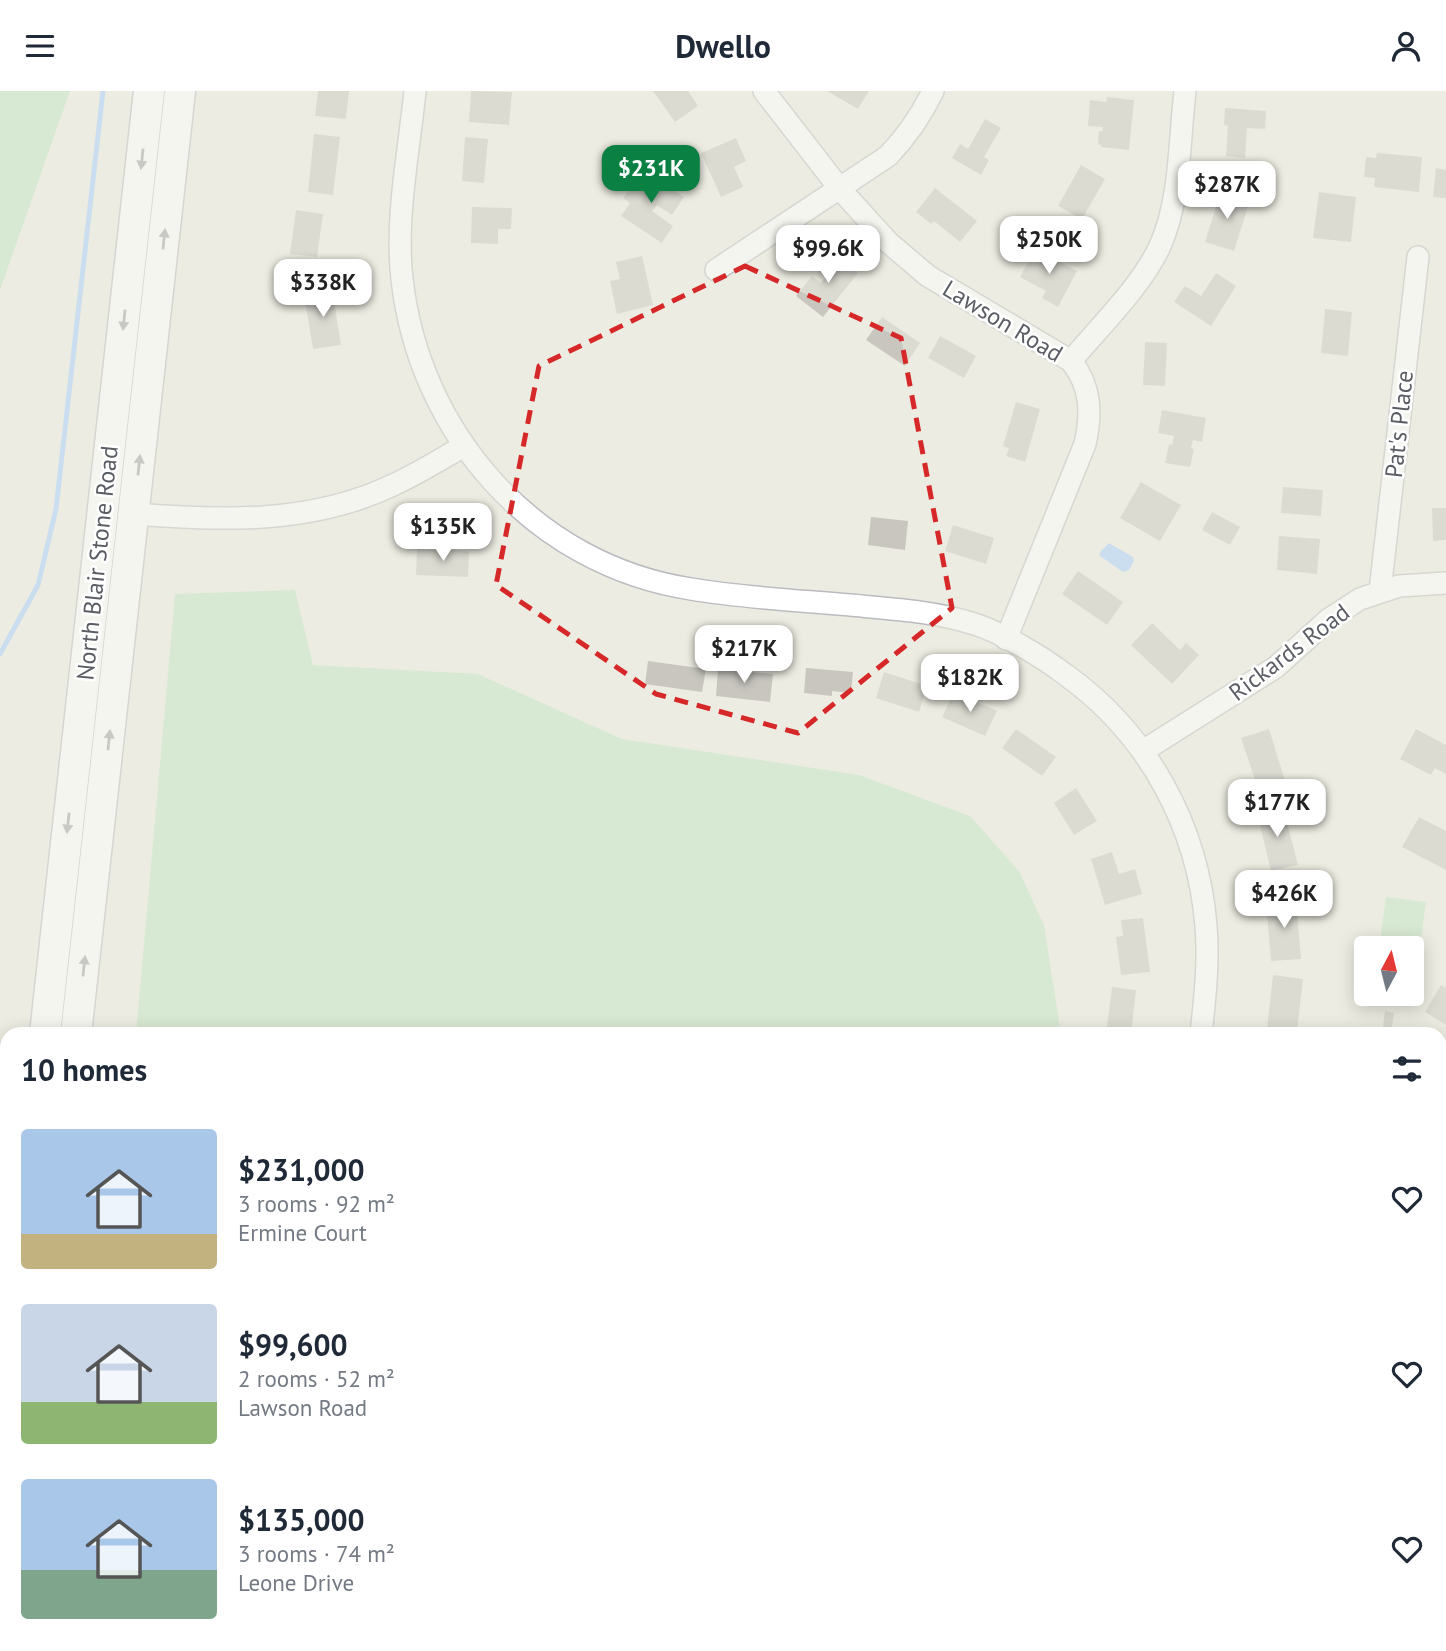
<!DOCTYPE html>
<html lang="en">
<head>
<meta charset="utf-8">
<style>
  :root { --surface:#fff; --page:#f2f2f3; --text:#1f2937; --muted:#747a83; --accent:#0b8043 }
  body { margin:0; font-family:"PT Sans",sans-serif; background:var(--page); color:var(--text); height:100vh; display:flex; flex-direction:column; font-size:26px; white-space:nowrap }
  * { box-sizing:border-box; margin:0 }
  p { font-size:23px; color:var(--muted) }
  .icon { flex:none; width:38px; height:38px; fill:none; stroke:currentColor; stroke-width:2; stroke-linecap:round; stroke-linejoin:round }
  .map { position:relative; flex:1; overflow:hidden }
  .side { position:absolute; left:0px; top:936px; width:1447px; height:625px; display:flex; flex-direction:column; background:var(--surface); border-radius:21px 21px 0 0; box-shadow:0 4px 18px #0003 }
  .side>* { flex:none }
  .needle { width:46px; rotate:7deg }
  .controls { position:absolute; left:1354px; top:845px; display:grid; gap:14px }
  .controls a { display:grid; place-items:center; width:70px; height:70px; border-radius:7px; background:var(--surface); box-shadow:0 4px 18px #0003; font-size:35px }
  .price { position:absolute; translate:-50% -60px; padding:0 16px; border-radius:14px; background:#fff; color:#222; font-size:23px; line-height:46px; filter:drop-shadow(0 2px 4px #0008) }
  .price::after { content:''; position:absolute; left:50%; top:42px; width:21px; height:16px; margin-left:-10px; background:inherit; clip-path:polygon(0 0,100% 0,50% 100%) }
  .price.on { background:var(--accent); color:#fff }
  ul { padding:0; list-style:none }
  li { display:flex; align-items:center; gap:21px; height:175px; padding:0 21px }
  li span { display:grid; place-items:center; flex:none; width:196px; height:140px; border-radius:7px; color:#555 }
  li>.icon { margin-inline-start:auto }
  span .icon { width:84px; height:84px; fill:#fffc; stroke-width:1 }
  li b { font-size:30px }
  h2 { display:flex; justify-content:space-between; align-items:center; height:84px; padding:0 21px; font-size:30px }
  header { display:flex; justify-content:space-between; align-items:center; height:91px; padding:0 21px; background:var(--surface); font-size:32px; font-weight:700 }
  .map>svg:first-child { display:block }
  .green { fill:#bee5c2 }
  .water { fill:#a1cdfe }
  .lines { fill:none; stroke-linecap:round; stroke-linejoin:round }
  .stream { stroke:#a1cdfe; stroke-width:5 }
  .building { fill:#c8c6bf }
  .minor-casing { stroke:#babbc1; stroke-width:24 }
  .tertiary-casing { stroke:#babbc1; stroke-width:30 }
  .secondary-casing { stroke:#b8bac1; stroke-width:33 }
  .minor { stroke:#fff; stroke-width:21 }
  .tertiary { stroke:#fff; stroke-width:26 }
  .secondary { stroke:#fff; stroke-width:30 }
  .oneway { fill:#9c9ea1 }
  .marked { fill:none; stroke:#d62828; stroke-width:5; stroke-dasharray:14 9; stroke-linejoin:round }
  .labels { text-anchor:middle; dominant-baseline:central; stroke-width:5; stroke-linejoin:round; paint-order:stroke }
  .street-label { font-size:24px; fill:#5a5d63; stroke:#fff }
</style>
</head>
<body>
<header><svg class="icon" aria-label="menu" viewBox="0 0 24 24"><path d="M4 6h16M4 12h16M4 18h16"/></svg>Dwello<svg class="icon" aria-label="person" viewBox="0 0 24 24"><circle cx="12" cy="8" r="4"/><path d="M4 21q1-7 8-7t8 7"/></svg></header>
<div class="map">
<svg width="1446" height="1560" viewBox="0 0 1446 1560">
  <rect width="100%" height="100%" fill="#edece2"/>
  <g class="green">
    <path d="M0 0H70L0 199Z"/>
    <path d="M295 499 313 574 478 583 622 648 859 684 970 725 1019 780 1044 834 1061 943H136L175 503Z"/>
    <path d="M1386 806 1426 811 1414 901H1412V858L1379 857Z"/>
    <path d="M1440 1350 1446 1361V1560H1142L1138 1554H1440Z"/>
  </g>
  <path class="water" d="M1109 452 1133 466 1134 470 1129 479 1123 481 1100 465V461Z"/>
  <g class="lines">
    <g class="stream">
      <path d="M0 563 38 494 56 418 103 0"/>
      <path d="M1086 1554 1091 1560"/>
    </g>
  </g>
  <g class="building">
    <path d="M318 0H349L346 28 315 25Z"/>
    <path d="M471 0 512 1 509 34 469 31Z"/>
    <path d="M653 0H688L698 15 675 31Z"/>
    <path d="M827 0H869L858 18Z"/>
    <path d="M1107 6 1134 9 1129 59 1101 56V54L1098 53 1099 40H1103V36L1088 35 1090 9 1106 11Z"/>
    <path d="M1225 17 1266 20 1265 38 1247 37 1245 67 1226 65 1228 35 1224 34Z"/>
    <path d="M985 28 1001 37 984 66 989 69 981 84 952 67 960 53 968 58Z"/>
    <path d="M314 43 340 46 333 104 308 101Z"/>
    <path d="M465 46 488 48 484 92 462 90Z"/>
    <path d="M736 47 746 70 734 76 743 96 721 106 701 62Z"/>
    <path d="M1377 62 1422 66 1419 101 1374 96 1375 87 1364 86 1366 66 1376 67Z"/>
    <path d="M1081 74 1105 88 1082 128 1058 115Z"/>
    <path d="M1436 77 1446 79V107L1433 106Z"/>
    <path d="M643 79 684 106 672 124 657 114 652 120 673 135 662 152 621 125 630 112 623 107Z"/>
    <path d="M935 97 977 130 960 151 934 130 931 133 916 121Z"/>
    <path d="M1221 100 1250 109 1234 160 1205 151Z"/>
    <path d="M1319 101 1356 106 1351 151 1313 147Z"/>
    <path d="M472 116 512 117 511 138H498V153L471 152Z"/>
    <path d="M296 119 323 123 317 166 290 163Z"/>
    <path d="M1035 158 1077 180 1058 216 1042 207 1046 200 1020 186Z"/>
    <path d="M831 160 858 182 823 226 796 205 812 185 821 192 828 183 819 175Z"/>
    <path d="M642 165 653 214 617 223 610 190 620 188 616 171Z"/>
    <path d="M1216 182 1236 195 1211 235 1174 211 1185 195 1201 205Z"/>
    <path d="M332 198 341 254 313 258 304 203Z"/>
    <path d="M1325 218 1352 221 1348 265 1321 262Z"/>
    <path d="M882 226 920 252 905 275 866 249Z"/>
    <path d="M940 245 976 265 964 287 928 267Z"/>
    <path d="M1145 251 1167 252 1165 295 1143 294Z"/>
    <path d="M1016 311 1040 318 1025 371 1006 365 1009 357 1003 355Z"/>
    <path d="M1162 319 1206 327 1202 351 1193 349 1191 357 1194 358 1190 376 1165 372 1169 353 1172 354 1174 345 1158 342Z"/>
    <path d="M1141 391 1181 414 1160 450 1120 427Z"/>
    <path d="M1283 396 1323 399 1321 425 1281 422Z"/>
    <path d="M1432 417H1446V449L1433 450Z"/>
    <path d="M1212 421 1240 436 1230 454 1202 439Z"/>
    <path d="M871 426 908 430 905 459 868 454Z"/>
    <path d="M953 434 994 447 986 473 945 460Z"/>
    <path d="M1279 445 1320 448 1317 483 1277 479Z"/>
    <path d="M417 458 469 460 468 486 416 484Z"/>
    <path d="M1078 480 1123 511 1107 534 1062 503Z"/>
    <path d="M1152 532 1180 559 1186 552 1199 564 1172 593 1131 554Z"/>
    <path d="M648 570 706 578 702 601 645 593Z"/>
    <path d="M806 577 853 581 851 602 832 600V605L804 602Z"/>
    <path d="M718 578 773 583 770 611 716 605Z"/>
    <path d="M884 581 927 595 919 621 876 607Z"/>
    <path d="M954 601 997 620 985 645 942 626Z"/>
    <path d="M1016 638 1056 666 1042 685 1002 657Z"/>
    <path d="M1269 638 1288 699 1261 707 1241 647Z"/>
    <path d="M1416 638 1446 654V683L1435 677 1431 684 1400 668Z"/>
    <path d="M1076 697 1097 730 1074 744 1054 712Z"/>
    <path d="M1283 716 1298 774 1271 780 1257 722Z"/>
    <path d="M1419 726 1446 740V779L1402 756Z"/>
    <path d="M1112 761 1119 783 1135 778 1142 803 1105 814 1091 768Z"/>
    <path d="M1296 806 1301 868 1271 870 1267 824H1271L1270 807Z"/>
    <path d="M1143 827 1150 881 1121 884 1116 846 1123 845 1121 829Z"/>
    <path d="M1273 884 1303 888 1297 941 1267 937Z"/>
    <path d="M1441 894 1446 897V934L1425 921Z"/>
    <path d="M1112 896 1136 899 1131 943H1106Z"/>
    <path d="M1385 920 1394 922 1391 943H1382Z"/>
    <path d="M1440 1067 1446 1070V1104L1443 1110 1440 1109Z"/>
  </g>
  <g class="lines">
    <g class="minor-casing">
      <g id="minor">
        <path d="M415 0C409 60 395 128 402 188 419 342 534 474 691 498 750 508 812 510 871 516 905 519 939 522 971 532 1000 540 1042 566 1066 584 1148 643 1198 735 1206 835 1209 871 1205 907 1201 943"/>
        <path d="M764 0 840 98 889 152 928 185 1071 270C1091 295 1092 322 1085 353L1006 548"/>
        <path d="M716 179 888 65C907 45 921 25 933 0"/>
        <path d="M1071 270C1100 235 1141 196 1160 155 1181 108 1179 50 1185 0"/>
        <path d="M134 423C222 430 312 433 393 394 417 383 441 368 464 355"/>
        <path d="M1380 500 1418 166"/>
        <path d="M1143 660 1276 576 1329 528 1360 508 1399 495 1446 492"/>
        <path d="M567 1560V1554"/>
      </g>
    </g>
    <g class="tertiary-casing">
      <g id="tertiary">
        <path d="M1440 1244 1446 1240"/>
        <path d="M1440 1291 1446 1287"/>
        <path d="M977 1560 987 1554"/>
      </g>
    </g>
    <g class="secondary-casing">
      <g id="secondary">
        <path d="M45 943 149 0"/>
        <path d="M76 943 180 0"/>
        <path d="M33 1554 35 1560"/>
        <path d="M65 1554 67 1560"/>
      </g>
    </g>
    <use href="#minor" class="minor"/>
    <use href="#tertiary" class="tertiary"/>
    <use href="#secondary" class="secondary"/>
  </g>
  <defs><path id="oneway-solid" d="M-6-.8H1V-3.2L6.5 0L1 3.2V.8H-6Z" transform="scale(1.75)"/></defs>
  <g class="oneway">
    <use href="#oneway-solid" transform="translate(142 68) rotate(96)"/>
    <use href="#oneway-solid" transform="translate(164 148) rotate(-84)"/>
    <use href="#oneway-solid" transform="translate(124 229) rotate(96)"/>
    <use href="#oneway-solid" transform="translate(139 374) rotate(-84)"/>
    <use href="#oneway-solid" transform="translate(109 649) rotate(-84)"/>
    <use href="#oneway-solid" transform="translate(68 732) rotate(96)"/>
    <use href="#oneway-solid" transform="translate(84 875) rotate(-84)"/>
  </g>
  <path d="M0 0H1446V1560H0ZM745 175 901 247 952 517 798 642 656 603 496 494 539 275Z" fill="#edece2" fill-opacity=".55" fill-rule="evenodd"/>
  <path class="marked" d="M745 175 901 247 952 517 798 642 656 603 496 494 539 275Z"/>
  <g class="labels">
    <g class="street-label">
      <text transform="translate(1003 230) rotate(31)">Lawson Road</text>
      <text transform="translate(1399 333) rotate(-84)">Pat's Place</text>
      <text transform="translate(97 472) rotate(-84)">North Blair Stone Road</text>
      <text transform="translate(1289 561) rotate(-37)">Rickards Road</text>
    </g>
  </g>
</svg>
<div class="controls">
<a><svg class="needle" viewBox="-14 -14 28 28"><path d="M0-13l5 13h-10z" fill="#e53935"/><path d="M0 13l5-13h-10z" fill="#747a83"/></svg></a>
</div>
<b class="price on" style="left:651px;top:114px">$231K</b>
<b class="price" style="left:1227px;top:130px">$287K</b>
<b class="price" style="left:1049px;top:185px">$250K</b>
<b class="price" style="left:828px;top:194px">$99.6K</b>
<b class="price" style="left:323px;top:228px">$338K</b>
<b class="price" style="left:443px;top:472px">$135K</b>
<b class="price" style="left:744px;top:594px">$217K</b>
<b class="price" style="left:970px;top:623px">$182K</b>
<b class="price" style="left:1277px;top:748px">$177K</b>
<b class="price" style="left:1284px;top:839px">$426K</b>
<section class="side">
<h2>10 homes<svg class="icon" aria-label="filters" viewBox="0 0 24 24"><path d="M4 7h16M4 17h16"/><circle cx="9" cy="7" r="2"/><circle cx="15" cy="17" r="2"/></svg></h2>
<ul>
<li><span style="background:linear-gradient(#a9c7e8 75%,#c2b280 0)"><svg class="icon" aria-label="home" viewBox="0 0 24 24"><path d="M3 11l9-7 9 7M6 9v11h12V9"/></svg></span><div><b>$231,000</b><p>3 rooms · 92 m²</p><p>Ermine Court</p></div><svg class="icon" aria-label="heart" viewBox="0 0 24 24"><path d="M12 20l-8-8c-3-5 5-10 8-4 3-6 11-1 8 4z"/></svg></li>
<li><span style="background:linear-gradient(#c9d6e8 70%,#8fb573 0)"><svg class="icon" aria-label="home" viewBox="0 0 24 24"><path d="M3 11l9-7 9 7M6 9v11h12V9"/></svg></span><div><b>$99,600</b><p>2 rooms · 52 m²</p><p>Lawson Road</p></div><svg class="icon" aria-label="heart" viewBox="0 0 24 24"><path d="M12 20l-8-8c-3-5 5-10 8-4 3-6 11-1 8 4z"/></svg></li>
<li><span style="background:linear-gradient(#a9c7e8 65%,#7fa58c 0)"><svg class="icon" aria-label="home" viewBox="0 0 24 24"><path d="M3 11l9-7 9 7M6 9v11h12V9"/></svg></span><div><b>$135,000</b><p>3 rooms · 74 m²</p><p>Leone Drive</p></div><svg class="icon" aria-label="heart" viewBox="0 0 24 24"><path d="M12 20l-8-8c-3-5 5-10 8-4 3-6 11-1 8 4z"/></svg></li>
</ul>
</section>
</div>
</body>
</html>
